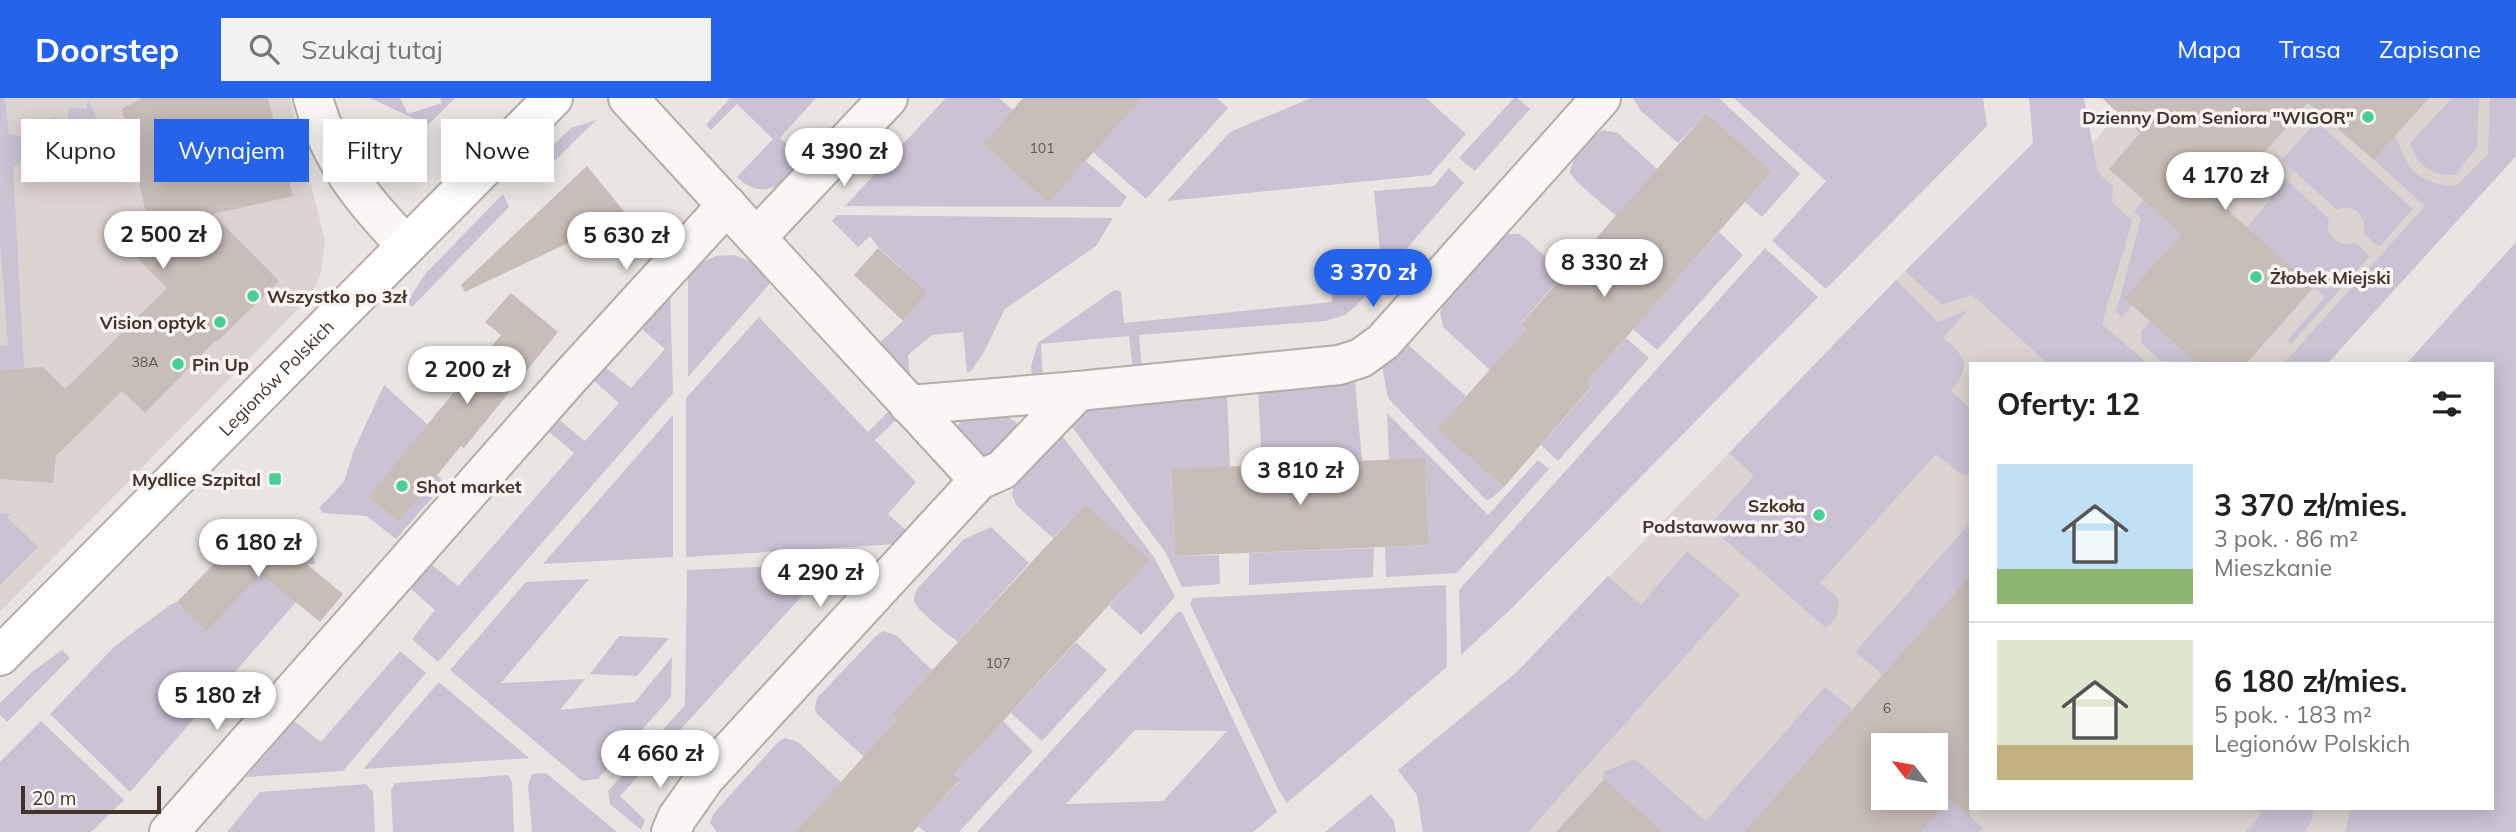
<!DOCTYPE html>
<html lang="pl">
<head>
<meta charset="utf-8">
<style>
  :root { --surface:#fff; --page:#f2f2f2; --text:#222; --muted:#767676; --line:#e0e0e0; --accent:#2563eb }
  body { margin:0; font-family:Mulish,sans-serif; background:var(--page); color:var(--text); height:100vh; display:flex; flex-direction:column; font-size:26px; white-space:nowrap }
  * { box-sizing:border-box; margin:0 }
  p { font-size:23px; color:var(--muted) }
  .icon { flex:none; width:38px; height:38px; fill:none; stroke:currentColor; stroke-width:2; stroke-linecap:round; stroke-linejoin:round }
  .map { position:relative; flex:1; overflow:hidden }
  .sheet { position:absolute; left:1969px; top:264px; width:525px; height:448px; display:flex; flex-direction:column; background:var(--surface); border-radius:0px; box-shadow:0 4px 18px #0003 }
  .sheet>* { flex:none }
  .hud { position:absolute; left:21px; top:21px; width:665px; height:63px; display:flex; gap:14px }
  .needle { width:46px; rotate:301deg }
  .controls { position:absolute; left:1871px; top:635px; display:grid; gap:14px }
  .controls a { display:grid; place-items:center; width:77px; height:77px; border-radius:0px; background:var(--surface); box-shadow:0 4px 18px #0003; font-size:35px }
  .scale { position:absolute; left:21px; bottom:18px; width:140px; box-sizing:border-box; padding-left:7px; border:4px solid #43332a; border-top:0; font-size:19px; line-height:24px; white-space:nowrap; color:#43332a; -webkit-text-stroke:5px #f8f4f2; paint-order:stroke }
  .price { position:absolute; translate:-50% -60px; padding:0 16px; border-radius:24px; background:#fff; color:#222; font-size:23px; line-height:46px; filter:drop-shadow(0 2px 4px #0008) }
  .price::after { content:''; position:absolute; left:50%; top:42px; width:21px; height:16px; margin-left:-10px; background:inherit; clip-path:polygon(0 0,100% 0,50% 100%) }
  .price.selected { background:var(--accent); color:#fff }
  ul { padding:0; list-style:none }
  li { display:flex; align-items:center; gap:21px; height:175px; padding:0 28px }
  li+li { border-top:2px solid var(--line) }
  li span { display:grid; place-items:center; flex:none; width:196px; height:140px; border-radius:0px; color:#555 }
  li>.icon { margin-inline-start:auto }
  span .icon { width:84px; height:84px; fill:#fffc; stroke-width:1 }
  li b { font-size:30px }
  h2 { display:flex; justify-content:space-between; align-items:center; height:84px; padding:0 28px; font-size:30px }
  .pill { padding:0 24px; border-radius:0px; background:var(--surface); box-shadow:0 4px 18px #0003; font-size:24px; line-height:63px }
  .pill.selected { background:var(--accent); color:#fff }
  header { display:flex; align-items:center; gap:42px; box-sizing:border-box; height:98px; padding:0 35px; background:var(--accent); color:#fff }
  header strong { font-size:33px }
  nav { display:flex; gap:38px; margin-inline-start:auto; font-size:24px }
  .search { width:490px; height:63px; background:var(--page); display:flex; align-items:center; gap:18px; box-sizing:border-box; padding:0 24px; border-radius:0px; color:var(--muted); font-size:26px }
  .map>svg:first-child { display:block }
  .built { fill:#dcd4d0; fill-rule:evenodd }
  .green { fill:#cbc3d4; fill-rule:evenodd }
  .building { fill:#c8beb9; fill-rule:evenodd }
  .lines { fill:none; stroke-linecap:round; stroke-linejoin:round }
  .street-casing { stroke:#b5aca7; stroke-width:42 }
  .secondary-casing { stroke:#b5aca7; stroke-width:42 }
  .street { stroke:#f9f6f5; stroke-width:38 }
  .secondary { stroke:#fff; stroke-width:38 }
  .poi-dot { fill:#48cf96; stroke:#f8f4f2; stroke-width:2.5 }
  .labels { text-anchor:middle; dominant-baseline:central; stroke-width:7; stroke-linejoin:round; paint-order:stroke }
  .number-label { font-size:14px; fill:#64564e }
  .poi-label { font-size:18px; font-weight:bold; fill:#43332a; stroke:#f8f4f2; text-anchor:end }
  .street-label { font-size:18px; fill:#43332a; stroke:#f8f4f2 }
</style>
</head>
<body>
<header>
<strong>Doorstep</strong>
<div class="search"><svg class="icon" aria-label="search" viewBox="0 0 24 24"><circle cx="10" cy="10" r="6"/><path d="M15 15l6 6"/></svg>Szukaj tutaj</div>
<nav><a>Mapa</a><a>Trasa</a><a>Zapisane</a></nav>
</header>
<div class="map">
<svg width="2516" height="734" viewBox="0 0 2516 734">
  <rect width="100%" height="100%" fill="#eae5e2"/>
  <g class="built">
    <path d="M0 0H290L325 144 321 174 317 186 304 205 0 514Z"/>
    <path d="M2132 0H2516V58L2327 266H2092L2067 74Z"/>
    <path d="M1905 173 1942 207 1972 197 2048 266H1970V710L2404 711 2383 734H1424L1417 697 1398 672 1517 574ZM1883 648H1936V700H1883Z"/>
  </g>
  <g class="green">
    <path d="M0 0H5L9 36 31 41 33 28 49 31 51 19 68 21 69 9 86 11 88 1 98 23 13 68 24 270 0 272V248L8 247 0 145Z"/>
    <path d="M370 0H400L408 16 442 5 440 0H455L428 27Z"/>
    <path d="M730 0H816L780 40 807 66C784 85 764 105 737 79L773 41 737 6 711 32 706 27Z"/>
    <path d="M946 0H999L1013 12 983 46 1047 104 1086 63 1127 99 1120 109 845 108Z"/>
    <path d="M1142 0H1217L1228 10 1146 101 1093 54Z"/>
    <path d="M1311 0H1426L1466 36 1430 77 1167 103 1230 34Z"/>
    <path d="M1514 0H1517L1530 11 1475 73 1459 60Z"/>
    <path d="M1633 0H1719L1800 76 1762 119 1745 104 1772 73 1706 15 1678 45 1641 13Z"/>
    <path d="M1734 0H1983L1987 28 1826 191 1772 143 1826 83Z"/>
    <path d="M2029 0H2084L2098 75 2113 88 2112 104 2132 123 2102 226 2148 266H2048L1972 197 1942 207 1905 173 2033 45Z"/>
    <path d="M2452 0H2479L2477 50 2454 77C2432 78 2416 67 2410 45Z"/>
    <path d="M2490 0H2516V58L2327 266H2283L2425 108 2374 62 2396 38C2407 72 2419 86 2456 88L2488 56Z"/>
    <path d="M596 22 539 78 526 73 571 30Z"/>
    <path d="M2316 23 2413 111 2379 149 2364 136C2367 118 2354 104 2337 112L2282 62Z"/>
    <path d="M1604 32 1618 35 1657 71 1616 118 1578 85 1570 75C1571 59 1590 38 1604 32Z"/>
    <path d="M1449 70 1464 85 1355 209 1345 217 1325 223 1139 237 1142 271 1133 272 1129 238 1041 246 1043 281 1032 279 1031 268 1038 245 1113 193 1118 192 1121 195 1124 225 1332 204 1329 168 1381 163 1374 93 1434 88Z"/>
    <path d="M2274 70 2329 121 2328 133C2335 144 2343 149 2356 145L2370 158 2291 246 2287 243 2325 199 2247 130 2272 99 2259 87Z"/>
    <path d="M503 96 509 109 412 209 407 204 426 175Z"/>
    <path d="M2144 102 2181 136 2124 200 2132 207 2122 219 2116 214 2141 121 2134 113Z"/>
    <path d="M837 117 1113 120 1096 148 1005 211 984 254 971 273 967 275 963 234 932 237 908 257 910 282 874 250 903 223 928 194 879 150 870 138 858 149 832 123Z"/>
    <path d="M1719 134 1743 157 1657 252 1633 231Z"/>
    <path d="M1507 136H1519L1525 140 1564 176 1521 225 1526 231 1490 272 1443 229 1440 215 1447 199 1499 140Z"/>
    <path d="M2516 144V734H2345L2351 711 2492 710V266H2406Z"/>
    <path d="M1765 150 1818 199 1511 511 1461 557 1459 492Z"/>
    <path d="M733 157C751 162 760 170 772 183L688 279V171L716 158Z"/>
    <path d="M1896 182 1938 224 1968 212 1943 240C1967 260 1972 266 1951 293L1970 310V378L1959 375 1936 356 1820 485 1838 500C1840 514 1836 521 1826 530L1709 428 1754 378 1729 355Z"/>
    <path d="M670 190 673 295 438 564 412 541 435 512 410 490 431 466 458 488 574 355 547 332 557 320 585 343 619 305 592 281 604 268 631 290 665 251 638 228Z"/>
    <path d="M759 219 868 334 891 311 899 319 875 342 916 384 888 416 908 434 897 446 686 459V300Z"/>
    <path d="M2150 223 2198 266H2164L2141 245V234Z"/>
    <path d="M1626 240 1649 260 1558 363 1541 347 1592 289 1587 284Z"/>
    <path d="M1405 244 1466 298 1438 331 1504 389 1492 400 1486 402 1388 300 1382 268Z"/>
    <path d="M1355 283 1362 363 1262 367 1258 291Z"/>
    <path d="M384 287 428 327 368 399 399 424 437 377 445 385 396 441 367 418 323 415 319 410 344 384 354 352Z"/>
    <path d="M1227 293 1230 369 1171 372 1175 458 1219 457 1220 486 1182 489 1166 455 1069 325 1084 309Z"/>
    <path d="M1387 315 1488 417 1538 362 1549 371 1457 475 1386 479 1385 449 1429 447 1425 361 1389 362Z"/>
    <path d="M673 317V459L543 466Z"/>
    <path d="M1005 317 1017 325 1016 330 991 360 984 359 956 331C965 312 987 318 1005 317Z"/>
    <path d="M1060 335 1154 459 1175 499 1141 537 1109 508 1149 462 1085 406 1053 440 1017 408 1012 397 1014 385Z"/>
    <path d="M0 415 10 416 7 419 38 449 0 487Z"/>
    <path d="M1970 425V478L1883 577 1855 554Z"/>
    <path d="M302 426 307 431 315 466H307L296 504 130 694 50 616 115 548 170 507 177 504 221 458 230 454 279 450Z"/>
    <path d="M991 429 1029 465 958 544C949 537 916 512 914 503 913 499 916 495 917 491L964 441Z"/>
    <path d="M1374 450 1373 479 1249 487V455Z"/>
    <path d="M1687 453 1740 497 1528 734H1423L1417 697 1398 672 1517 574 1608 478 1641 507Z"/>
    <path d="M831 466 620 698 645 722 641 732 610 706 608 693 685 607 687 472Z"/>
    <path d="M589 481 501 585 585 581 560 612 635 604 672 559 671 599 598 681 582 683 450 572 526 484Z"/>
    <path d="M1446 487 1447 569 1287 705 1279 693 1190 506 1193 500Z"/>
    <path d="M1178 514H1182L1277 714 1253 734H977ZM1135 632 1227 633 1163 703 1066 706Z"/>
    <path d="M883 533 896 537 932 572 891 617 897 622 864 659 817 616 815 610 817 600 876 538Z"/>
    <path d="M619 538 669 540 637 578 590 576Z"/>
    <path d="M1076 544 1107 572 1042 643 1011 615Z"/>
    <path d="M62 552 70 560 7 624 0 617V605L32 574Z"/>
    <path d="M400 553 426 575 343 673 246 679 294 623 321 644Z"/>
    <path d="M439 584 529 660 363 671Z"/>
    <path d="M1825 589 1852 611 1744 734H1663L1604 681 1603 674 1635 661 1706 723Z"/>
    <path d="M41 623 124 702 91 734H0V664Z"/>
    <path d="M1003 623 1033 653 959 734H925L918 728 960 683 954 677Z"/>
    <path d="M785 640 798 644 841 684 795 734H717L710 725 714 715 779 643Z"/>
    <path d="M546 675 617 734H532L528 687 532 676Z"/>
    <path d="M508 677 512 684 514 734H393L391 692 395 685Z"/>
    <path d="M366 686 373 694 375 734H227L260 694Z"/>
    <path d="M1371 696 1394 723 1396 734H1325Z"/>
    <path d="M1950 701 1983 730 1980 734H1921Z"/>
    <path d="M2256 711H2314L2312 722 2304 734H2245L2261 716Z"/>
  </g>
  <g class="building">
    <path d="M142 0H268L293 98 213 116 279 183 218 243 216 242 145 315 122 293 56 358 53 385 0 381V272L43 269 65 291 167 190 127 149 149 128 122 11Z"/>
    <path d="M1023 0H1142L1048 105 983 46Z"/>
    <path d="M2102 0H2429L2374 62 2308 5 2220 105 2314 189 2246 266H2198L2124 200 2181 136 2109 71 2140 35Z"/>
    <path d="M1706 15 1772 73 1587 284 1592 288 1504 389 1437 331 1526 231 1521 226Z"/>
    <path d="M587 68 627 117 465 194 461 187Z"/>
    <path d="M878 150 928 194 903 223 854 177Z"/>
    <path d="M511 195 558 234 464 350 461 348 399 424 368 399 501 237 485 224Z"/>
    <path d="M1425 360 1429 447 1175 458 1171 371Z"/>
    <path d="M1085 406 1150 462 954 677 960 682 913 734H795L897 622 891 617Z"/>
    <path d="M257 425 343 496 320 524 261 476 206 533 177 504Z"/>
    <path d="M1970 478V719L1950 701 1921 734H1744ZM1883 648H1936V700H1883Z"/>
    <path d="M1604 681 1663 734H1556Z"/>
  </g>
  <g class="lines">
    <g class="street-casing">
      <g id="street">
        <path d="M313 0C330 62 362 102 406 147"/>
        <path d="M628 0 979 382"/>
        <path d="M757 139 888 0"/>
        <path d="M909 307 1078 293 1339 267 1361 260 1383 244 1601 0"/>
        <path d="M169 734 569 280 727 107"/>
        <path d="M671 734 677 720 705 680 979 382 1002 372 1078 293"/>
      </g>
    </g>
    <g class="secondary-casing">
      <g id="secondary">
        <path id="s1" d="M0 558 553 0"/>
      </g>
    </g>
    <use href="#street" class="street"/>
    <use href="#secondary" class="secondary"/>
  </g>
  <g class="poi-dot">
    <circle cx="2368" cy="19" r="7"/>
    <circle cx="2256" cy="179" r="7"/>
    <circle cx="253" cy="198" r="7"/>
    <circle cx="220" cy="224" r="7"/>
    <circle cx="178" cy="266" r="7"/>
    <rect x="268" y="374" width="14" height="14" rx="3.5"/>
    <circle cx="402" cy="388" r="7"/>
    <circle cx="1819" cy="417" r="7"/>
  </g>
  <g class="labels">
    <g class="number-label">
      <text x="1042" y="50">101</text>
      <text x="145" y="264">38A</text>
      <text x="998" y="565">107</text>
      <text x="1887" y="610">6</text>
    </g>
    <g class="poi-label">
      <text x="2354" y="19">Dzienny Dom Seniora "WIGOR"</text>
      <text x="2270" y="179" text-anchor="start">Żłobek Miejski</text>
      <text x="267" y="198" text-anchor="start">Wszystko po 3zł</text>
      <text x="206" y="224">Vision optyk</text>
      <text x="192" y="266" text-anchor="start">Pin Up</text>
      <text x="261" y="381">Mydlice Szpital</text>
      <text x="416" y="388" text-anchor="start">Shot market</text>
      <text x="1805" y="407">Szkoła<tspan x="1805" dy="21">Podstawowa nr 30</tspan></text>
    </g>
    <g class="street-label">
      <text stroke="none"><textPath href="#s1" startOffset="392">Legionów Polskich</textPath></text>
    </g>
  </g>
</svg>
<div class="controls">
<a><svg class="needle" viewBox="-14 -14 28 28"><path d="M0-13l5 13h-10z" fill="#e53935"/><path d="M0 13l5-13h-10z" fill="#767676"/></svg></a>
</div>
<div class="scale">20 m</div>
<b class="price" style="left:844px;top:90px">4 390 zł</b>
<b class="price" style="left:2225px;top:114px">4 170 zł</b>
<b class="price" style="left:163px;top:173px">2 500 zł</b>
<b class="price" style="left:626px;top:174px">5 630 zł</b>
<b class="price" style="left:1604px;top:201px">8 330 zł</b>
<b class="price selected" style="left:1373px;top:211px">3 370 zł</b>
<b class="price" style="left:467px;top:308px">2 200 zł</b>
<b class="price" style="left:1300px;top:409px">3 810 zł</b>
<b class="price" style="left:258px;top:481px">6 180 zł</b>
<b class="price" style="left:820px;top:511px">4 290 zł</b>
<b class="price" style="left:217px;top:634px">5 180 zł</b>
<b class="price" style="left:660px;top:692px">4 660 zł</b>
<div class="hud">
<a class="pill">Kupno</a>
<a class="pill selected">Wynajem</a>
<a class="pill">Filtry</a>
<a class="pill">Nowe</a>
</div>
<section class="sheet">
<h2>Oferty: 12<svg class="icon" aria-label="filters" viewBox="0 0 24 24"><path d="M4 7h16M4 17h16"/><circle cx="9" cy="7" r="2"/><circle cx="15" cy="17" r="2"/></svg></h2>
<ul>
<li><span style="background:linear-gradient(#bfe0f5 75%,#8fb573 0)"><svg class="icon" aria-label="home" viewBox="0 0 24 24"><path d="M3 11l9-7 9 7M6 9v11h12V9"/></svg></span><div><b>3 370 zł/mies.</b><p>3 pok. · 86 m²</p><p>Mieszkanie</p></div></li>
<li><span style="background:linear-gradient(#dfe7d0 75%,#c2b280 0)"><svg class="icon" aria-label="home" viewBox="0 0 24 24"><path d="M3 11l9-7 9 7M6 9v11h12V9"/></svg></span><div><b>6 180 zł/mies.</b><p>5 pok. · 183 m²</p><p>Legionów Polskich</p></div></li>
</ul>
</section>
</div>
</body>
</html>
